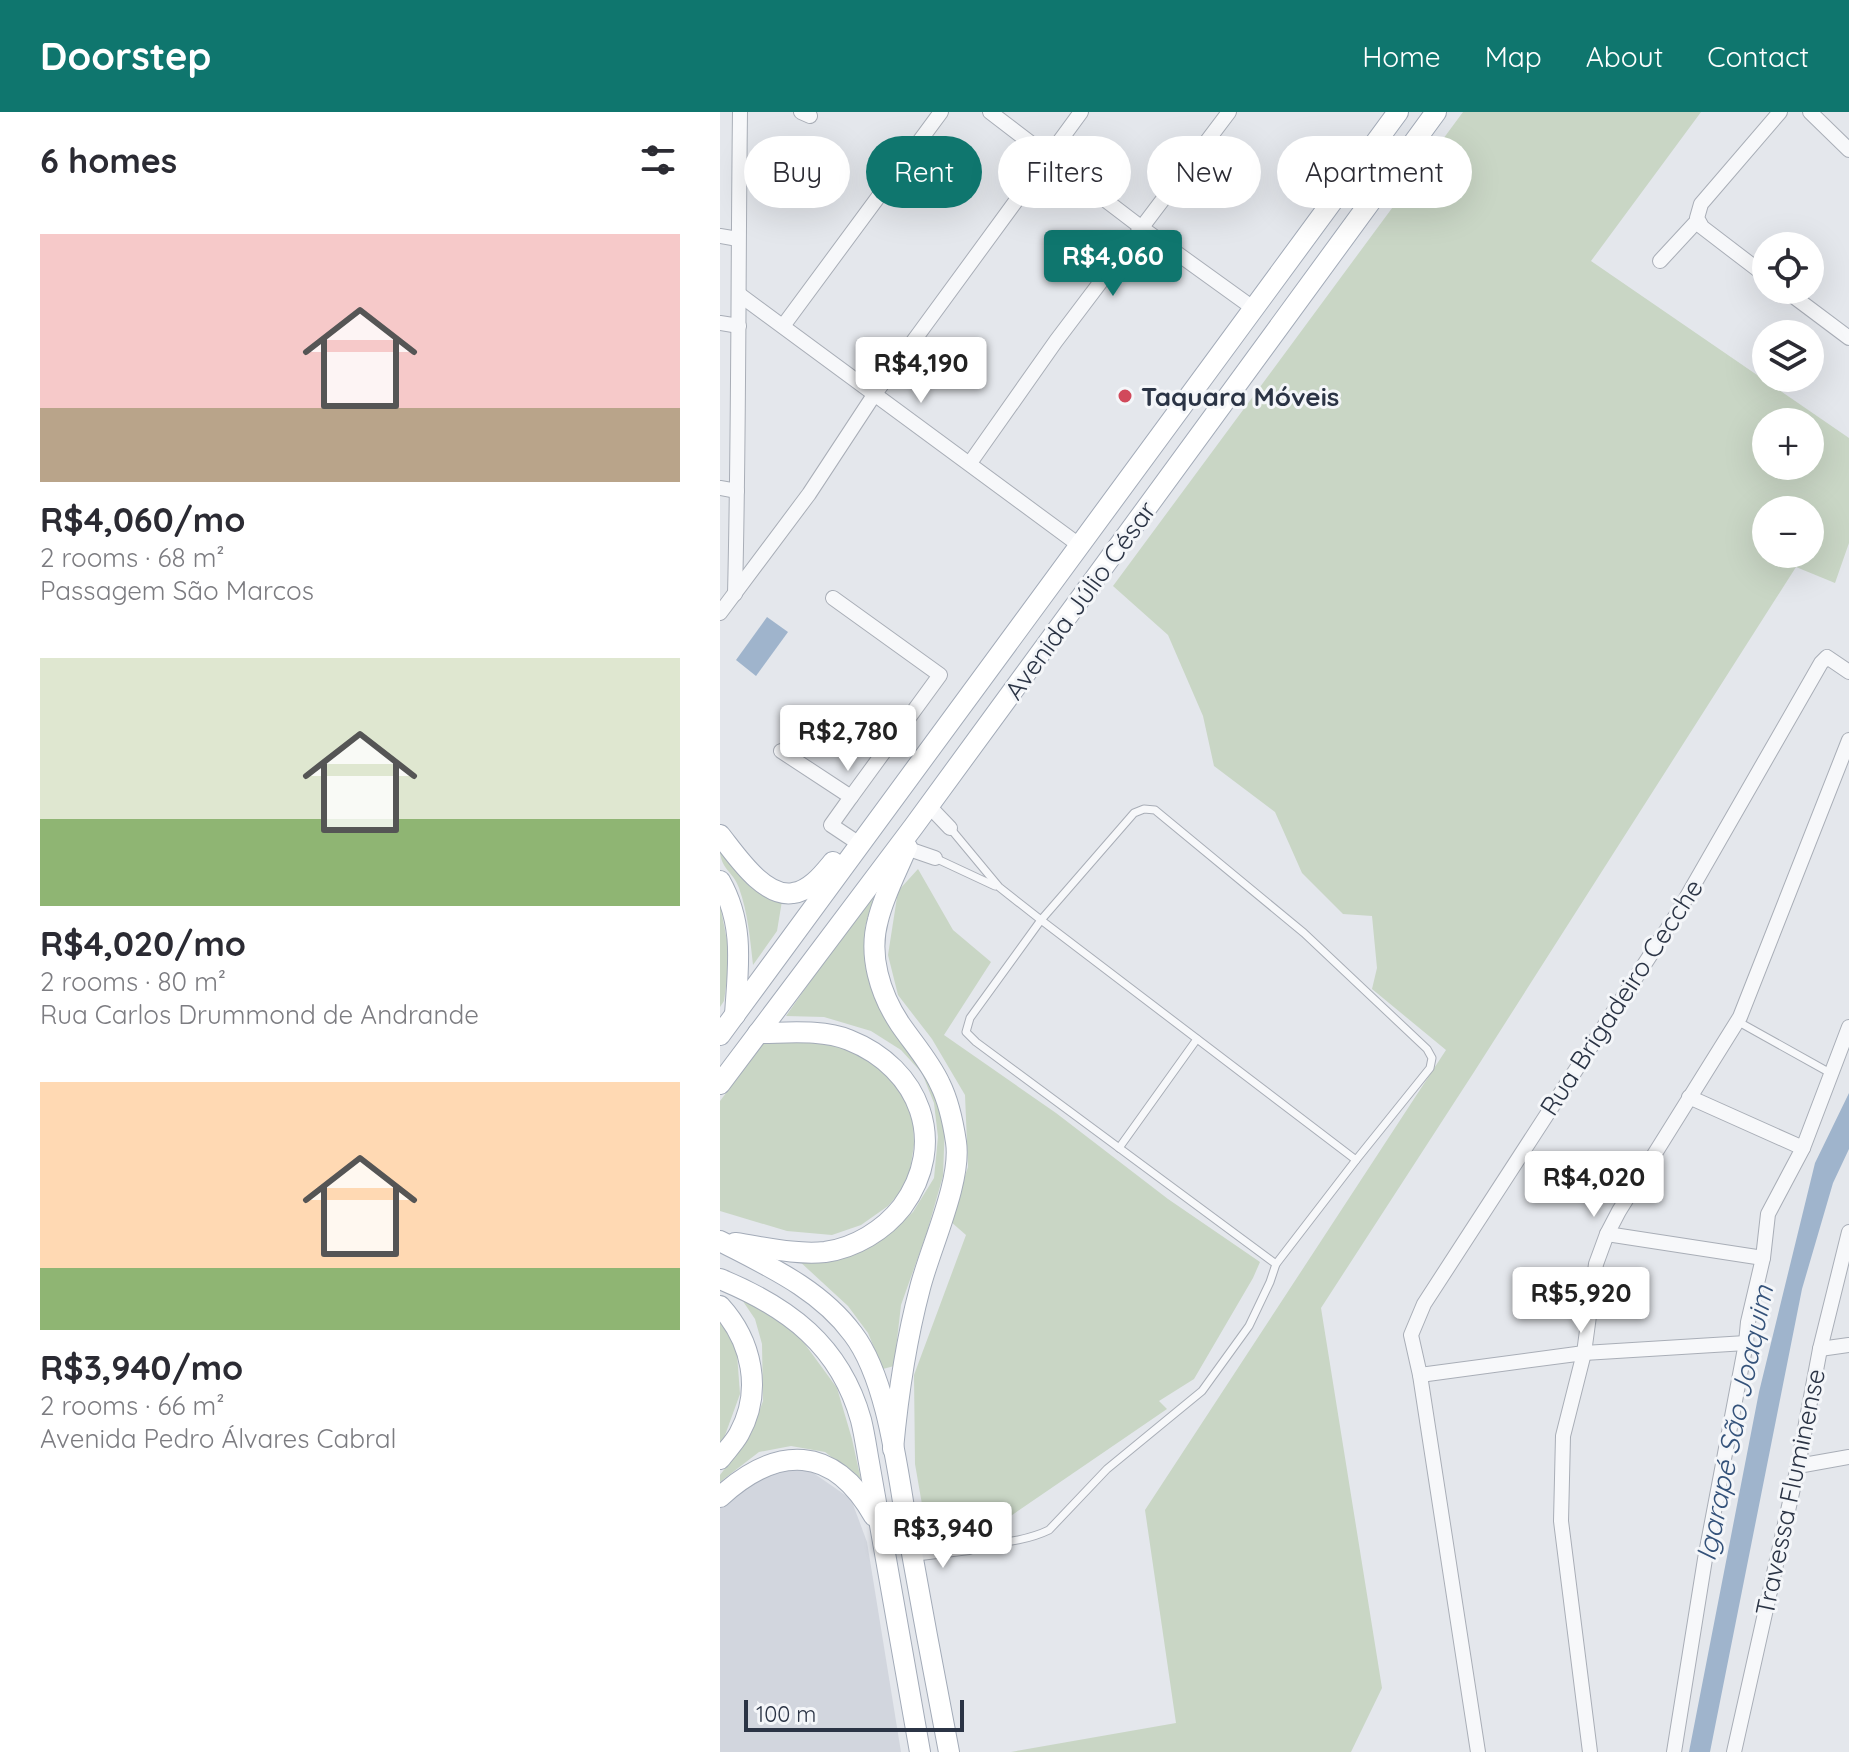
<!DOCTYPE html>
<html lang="en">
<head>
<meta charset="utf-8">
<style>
  :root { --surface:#fff; --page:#f7f7f7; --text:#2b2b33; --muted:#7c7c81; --accent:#0f766e }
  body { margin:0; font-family:Quicksand,sans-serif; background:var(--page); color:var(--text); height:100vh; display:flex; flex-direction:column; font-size:30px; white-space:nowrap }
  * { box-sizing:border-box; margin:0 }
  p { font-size:26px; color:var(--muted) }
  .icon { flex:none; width:44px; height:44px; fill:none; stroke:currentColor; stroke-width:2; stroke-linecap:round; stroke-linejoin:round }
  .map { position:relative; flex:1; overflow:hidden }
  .sheet { display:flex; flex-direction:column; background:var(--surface); width:720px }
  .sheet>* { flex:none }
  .guide { position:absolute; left:24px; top:24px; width:760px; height:72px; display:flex; gap:16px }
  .buttons { position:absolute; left:1032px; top:120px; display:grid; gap:16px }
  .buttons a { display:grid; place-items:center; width:72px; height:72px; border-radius:50%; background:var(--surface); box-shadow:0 8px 32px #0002; font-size:40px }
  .scale { position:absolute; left:24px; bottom:20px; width:220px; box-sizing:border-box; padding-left:8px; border:4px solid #2b3445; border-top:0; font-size:22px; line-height:28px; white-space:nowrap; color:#2b3445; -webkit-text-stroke:6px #f4f6f9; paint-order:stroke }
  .price { position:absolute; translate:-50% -68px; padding:0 18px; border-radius:8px; background:#fff; color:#222; font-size:26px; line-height:52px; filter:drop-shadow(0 2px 4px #0008) }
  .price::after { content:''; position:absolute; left:50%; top:48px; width:24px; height:18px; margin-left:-12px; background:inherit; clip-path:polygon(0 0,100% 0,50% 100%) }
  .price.selected { background:var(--accent); color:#fff }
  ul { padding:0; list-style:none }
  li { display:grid; align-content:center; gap:16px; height:424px; padding:0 40px }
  li span { display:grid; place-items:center; height:248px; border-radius:0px; color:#555 }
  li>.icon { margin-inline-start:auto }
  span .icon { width:144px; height:144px; fill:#fffc; stroke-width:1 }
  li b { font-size:34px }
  h2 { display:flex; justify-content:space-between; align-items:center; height:96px; padding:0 40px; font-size:34px }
  .tag { padding:0 28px; border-radius:36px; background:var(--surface); box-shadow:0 8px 32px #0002; font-size:28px; line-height:72px }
  .tag.selected { background:var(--accent); color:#fff }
  header { display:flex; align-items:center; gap:48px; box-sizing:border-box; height:112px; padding:0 40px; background:var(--accent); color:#fff }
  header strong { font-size:38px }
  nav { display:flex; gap:44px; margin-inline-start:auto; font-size:28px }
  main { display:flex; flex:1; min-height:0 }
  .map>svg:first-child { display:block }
  .built { fill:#d2d6de }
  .green { fill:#c9d6c5; fill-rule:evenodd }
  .water { fill:#9fb4cc }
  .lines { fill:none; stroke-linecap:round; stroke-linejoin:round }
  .service-casing { stroke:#a9aeb7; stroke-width:9 }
  .minor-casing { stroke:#a9aeb7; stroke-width:16 }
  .primary-casing { stroke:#a3abb8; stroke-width:22 }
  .service { stroke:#f7f8fa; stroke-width:7 }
  .minor { stroke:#f7f8fa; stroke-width:14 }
  .primary { stroke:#fff; stroke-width:20 }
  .poi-dot { fill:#d1495b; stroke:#f4f6f9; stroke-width:3 }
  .labels { text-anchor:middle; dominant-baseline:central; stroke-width:6; stroke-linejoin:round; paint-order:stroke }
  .poi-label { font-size:26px; font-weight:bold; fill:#2b3445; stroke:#f4f6f9; text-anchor:start }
  .street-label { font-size:26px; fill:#2b3445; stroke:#f4f6f9 }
  .water-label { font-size:28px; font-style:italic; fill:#34527a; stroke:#f4f6f9 }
</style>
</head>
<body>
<header>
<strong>Doorstep</strong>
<nav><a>Home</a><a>Map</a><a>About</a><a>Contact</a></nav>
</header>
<main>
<section class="sheet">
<h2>6 homes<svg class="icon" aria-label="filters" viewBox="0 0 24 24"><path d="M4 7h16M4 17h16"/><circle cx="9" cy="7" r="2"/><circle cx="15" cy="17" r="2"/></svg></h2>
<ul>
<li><span style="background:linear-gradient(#f6c9c9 70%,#b9a48a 0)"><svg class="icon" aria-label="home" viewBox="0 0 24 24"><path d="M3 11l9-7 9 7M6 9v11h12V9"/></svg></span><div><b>R$4,060/mo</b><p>2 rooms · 68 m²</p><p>Passagem São Marcos</p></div></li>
<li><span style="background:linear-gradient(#dfe7d0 65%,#8fb573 0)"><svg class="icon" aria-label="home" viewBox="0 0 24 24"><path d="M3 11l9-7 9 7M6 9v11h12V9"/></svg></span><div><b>R$4,020/mo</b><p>2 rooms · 80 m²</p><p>Rua Carlos Drummond de Andrande</p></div></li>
<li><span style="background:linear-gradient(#ffd9b3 75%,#8fb573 0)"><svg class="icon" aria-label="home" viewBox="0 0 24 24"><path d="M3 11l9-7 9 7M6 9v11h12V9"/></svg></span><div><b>R$3,940/mo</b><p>2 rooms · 66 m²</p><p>Avenida Pedro Álvares Cabral</p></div></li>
</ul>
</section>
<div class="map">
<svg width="1129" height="1640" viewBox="0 0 1129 1640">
  <rect width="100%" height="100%" fill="#e4e7ec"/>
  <path class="built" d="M89 1358 131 1387 147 1430 181 1640H0V1394L49 1359Z"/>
  <g class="green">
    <path d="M743 0H981L871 149 1129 326V431L1115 471 1076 455 754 960 601 1196 662 1576 631 1640H291L456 1611 425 1398 726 938 652 877 657 856 652 804 623 802 582 761 555 700 494 654 483 604 448 523 393 474ZM1046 310H1090V354H1046ZM1046 398H1090V442H1046Z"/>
    <path d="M0 737 62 789 57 819 33 853C30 827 28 801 19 776 13 759 0 757 0 737Z"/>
    <path d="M198 757 233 818 271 850 224 923 336 1001 448 1087 540 1150 533 1166 474 1267 439 1289 447 1297 276 1414 208 1427 195 1352 194 1263 246 1123 230 1109 248 1055 245 983 212 927 178 883 168 843 178 779Z"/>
    <path d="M157 774 145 815V854L168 905 217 980 225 1011 223 1064 207 1120 181 1193 174 1254 163 1257 148 1221 128 1194 77 1147 117 1144 169 1122 193 1100 214 1066 218 1025 214 991 202 961 181 938 151 919 104 905 66 904Z"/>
    <path d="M0 793 10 844 4 889 0 895Z"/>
    <path d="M46 928H101L132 936 170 962 193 1000 194 1033 188 1071 168 1094 141 1113 112 1123 67 1119 0 1099V989Z"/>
    <path d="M16 1179 79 1224 117 1276 132 1327 141 1368 105 1340 71 1334 39 1340 0 1370V1363L31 1322 43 1289 42 1232 35 1207Z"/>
    <path d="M0 1203 4 1207 17 1242 20 1282 4 1326 0 1330Z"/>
  </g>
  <g class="water">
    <path d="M47 505 68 520 36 564 16 548Z"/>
    <path d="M1129 981V1037L1113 1071 1082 1177 990 1640H969L1039 1280 1095 1051Z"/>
  </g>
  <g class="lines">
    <g class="service-casing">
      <g id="service">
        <path d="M230 716 279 775 321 808 636 1048 710 956 712 946 707 937 584 821 435 698 424 697 414 701 321 808 250 906 246 920 256 930 556 1152 550 1170 529 1214 482 1279 387 1357 329 1418C304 1430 276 1431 249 1435"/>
        <path d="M215 746 275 774"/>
        <path d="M1017 909 1112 962"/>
        <path d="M399 1036 477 927"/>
        <path d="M556 1152 636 1048"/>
      </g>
    </g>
    <g class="minor-casing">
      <g id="minor">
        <path d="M81 0 90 4"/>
        <path d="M270 0 422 116 533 196"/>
        <path d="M1090 0 1129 38"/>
        <path d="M0 124 18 127"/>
        <path d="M940 149 977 109"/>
        <path d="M1046 164 982 115 977 106 981 92 1060 0"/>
        <path d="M1065 178 1129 226"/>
        <path d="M20 183 359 433"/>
        <path d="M0 211 19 214"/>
        <path d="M63 214 221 0"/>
        <path d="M250 351 336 229 509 0"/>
        <path d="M0 376 17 379"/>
        <path d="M15 482C19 321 18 161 20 0"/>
        <path d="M113 486 220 563 131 685"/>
        <path d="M0 501 89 382 154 283 361 0"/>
        <path d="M61 639 131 685 111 713 132 727"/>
        <path d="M209 694 230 716"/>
        <path d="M186 736 215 746"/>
        <path d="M969 985 1083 1036"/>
        <path d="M887 1122 1043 1146"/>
        <path d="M1100 1237 1129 1233"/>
        <path d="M700 1263 864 1241 1026 1231"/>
        <path d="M1078 1354 1129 1345"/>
        <path d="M192 1442 249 1435"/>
        <path d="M758 1640 700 1263 691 1223 704 1192 957 802 1101 551 1107 545 1129 560"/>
        <path d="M870 1640 841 1409 843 1324 864 1241 876 1152 887 1122 899 1099 1020 905 1129 628"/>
        <path d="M954 1640 985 1447 1026 1231 1028 1210 1043 1146 1048 1102 1083 1036 1129 915"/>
        <path d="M1014 1640 1078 1354 1100 1237 1129 1120"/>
      </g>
    </g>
    <g class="primary-casing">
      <g id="primary">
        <path d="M0 723C16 743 44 786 73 781 90 779 103 762 113 750"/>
        <path d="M0 769C25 813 18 855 15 903"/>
        <path d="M0 923 678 0"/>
        <path d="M0 972 194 714 716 0"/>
        <path d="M0 1129C48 1154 100 1177 133 1222 169 1269 178 1366 189 1425 202 1497 215 1568 229 1640"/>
        <path d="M15 1131C44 1135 75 1143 105 1140 135 1136 164 1118 182 1095 229 1031 200 956 129 928 102 917 67 921 38 921"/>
        <path d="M0 1167C68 1195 120 1233 141 1308 144 1320 146 1333 148 1345L200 1640"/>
        <path d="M0 1194C32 1229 43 1279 19 1322 14 1331 6 1339 0 1347"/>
        <path d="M173 1337C178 1283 186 1229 200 1176 210 1136 242 1069 236 1030 233 1010 229 990 220 972 210 950 193 931 180 912 160 882 148 843 158 808 164 783 177 759 187 735"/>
        <path d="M0 1385C57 1333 113 1332 154 1404"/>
      </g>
    </g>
    <use href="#service" class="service"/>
    <use href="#minor" class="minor"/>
    <use href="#primary" class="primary"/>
  </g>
  <circle class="poi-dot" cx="405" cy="284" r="8"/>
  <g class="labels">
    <g class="poi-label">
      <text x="421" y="284">Taquara Móveis</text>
    </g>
    <g class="street-label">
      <text transform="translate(360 488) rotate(-54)">Avenida Júlio César</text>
      <text transform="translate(901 885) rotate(-57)">Rua Brigadeiro Cecche</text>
      <text transform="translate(1070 1380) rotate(-78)">Travessa Fluminense</text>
    </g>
    <g class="water-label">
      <text transform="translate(1014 1311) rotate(-78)">Igarapé São Joaquim</text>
    </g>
  </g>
</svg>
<div class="buttons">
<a><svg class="icon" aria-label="locate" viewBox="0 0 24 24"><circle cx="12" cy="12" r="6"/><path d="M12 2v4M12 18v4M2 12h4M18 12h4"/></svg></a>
<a><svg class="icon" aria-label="layers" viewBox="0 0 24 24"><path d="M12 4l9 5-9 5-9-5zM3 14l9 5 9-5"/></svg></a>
<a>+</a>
<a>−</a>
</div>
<div class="scale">100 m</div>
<b class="price selected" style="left:393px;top:186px">R$4,060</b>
<b class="price" style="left:201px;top:293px">R$4,190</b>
<b class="price" style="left:128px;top:661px">R$2,780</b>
<b class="price" style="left:874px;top:1107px">R$4,020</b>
<b class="price" style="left:861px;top:1223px">R$5,920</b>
<b class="price" style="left:223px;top:1458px">R$3,940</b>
<div class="guide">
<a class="tag">Buy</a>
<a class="tag selected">Rent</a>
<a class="tag">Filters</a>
<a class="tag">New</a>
<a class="tag">Apartment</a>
</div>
</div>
</main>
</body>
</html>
